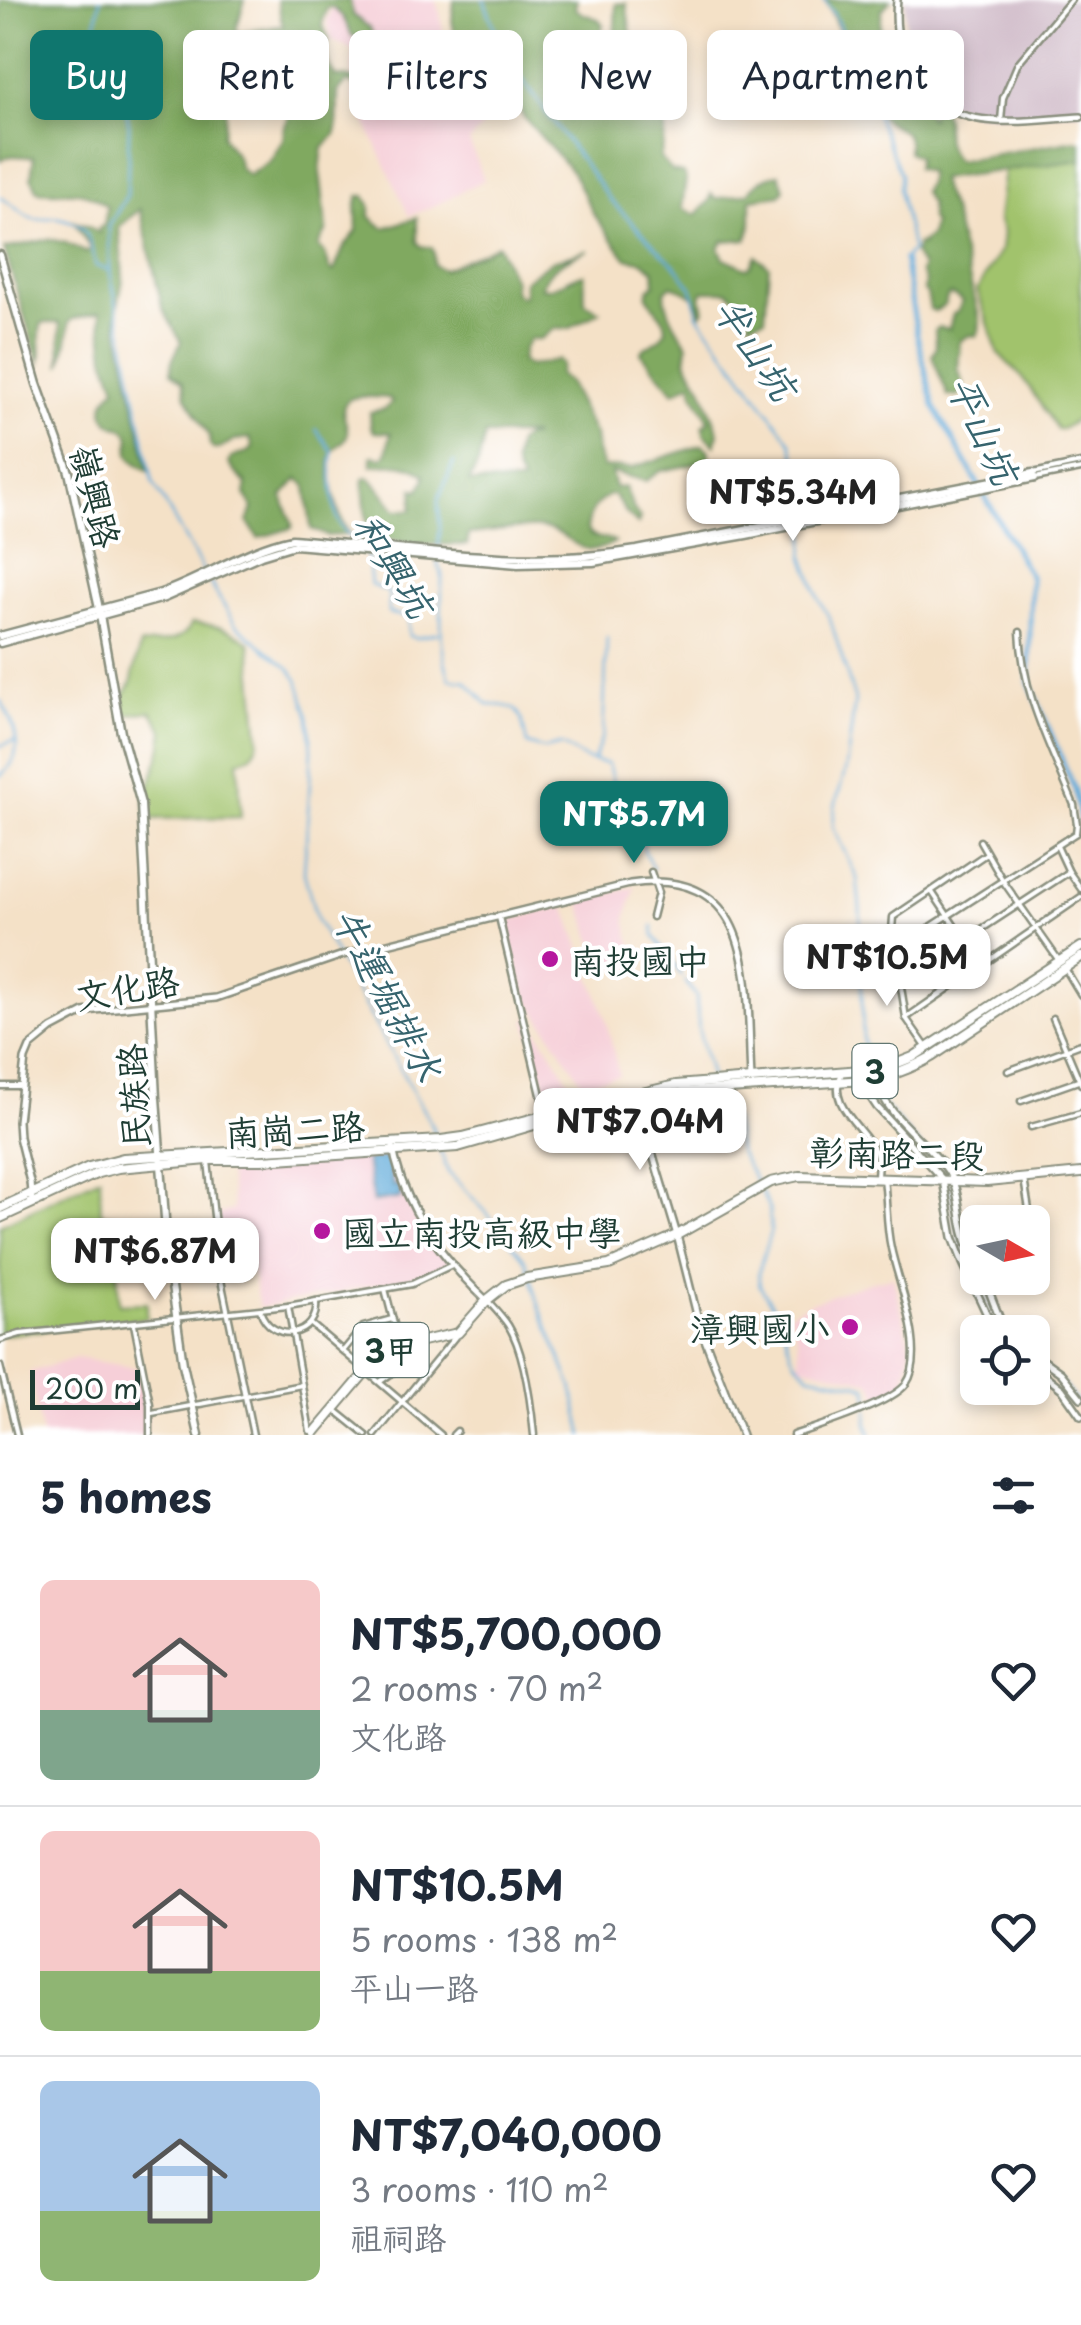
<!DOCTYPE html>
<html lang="en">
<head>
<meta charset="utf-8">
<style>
  :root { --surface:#fff; --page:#f6f6f7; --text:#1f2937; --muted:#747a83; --line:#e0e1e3; --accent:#0f766e }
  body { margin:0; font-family:"Playpen Sans","LXGW WenKai TC",sans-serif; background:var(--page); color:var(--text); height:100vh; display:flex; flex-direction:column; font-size:38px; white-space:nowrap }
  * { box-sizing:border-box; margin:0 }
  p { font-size:32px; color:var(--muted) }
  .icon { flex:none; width:55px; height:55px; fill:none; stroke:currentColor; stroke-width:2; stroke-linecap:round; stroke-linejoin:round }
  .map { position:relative; height:1435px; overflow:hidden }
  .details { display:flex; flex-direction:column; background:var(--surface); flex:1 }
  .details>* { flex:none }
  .top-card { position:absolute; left:30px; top:30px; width:1022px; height:90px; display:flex; gap:20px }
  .needle { width:65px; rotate:99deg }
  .buttons { position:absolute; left:960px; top:1205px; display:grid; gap:20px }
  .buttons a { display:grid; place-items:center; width:90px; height:90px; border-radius:15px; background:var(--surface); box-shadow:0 5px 15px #0003; font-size:50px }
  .scale { position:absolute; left:30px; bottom:25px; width:110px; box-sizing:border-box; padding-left:10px; border:5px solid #1f3d34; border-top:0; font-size:28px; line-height:35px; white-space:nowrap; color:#1f3d34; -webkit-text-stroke:8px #fff; paint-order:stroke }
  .price { position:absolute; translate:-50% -85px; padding:0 22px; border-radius:20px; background:#fff; color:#222; font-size:32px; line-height:65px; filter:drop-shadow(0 2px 5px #0008) }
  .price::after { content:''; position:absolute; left:50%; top:60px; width:30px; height:22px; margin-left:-15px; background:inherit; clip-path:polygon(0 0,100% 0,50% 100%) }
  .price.on { background:var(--accent); color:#fff }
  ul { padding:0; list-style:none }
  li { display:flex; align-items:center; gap:30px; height:250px; padding:0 40px }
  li+li { border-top:2px solid var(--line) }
  li span { display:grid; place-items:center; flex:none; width:280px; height:200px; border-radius:15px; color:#555 }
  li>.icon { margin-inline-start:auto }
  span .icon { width:120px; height:120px; fill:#fffc; stroke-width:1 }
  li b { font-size:42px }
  h2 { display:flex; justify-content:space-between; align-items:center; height:120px; padding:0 40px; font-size:42px }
  .pill { padding:0 35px; border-radius:15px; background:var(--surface); box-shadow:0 5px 15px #0003; font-size:35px; line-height:90px }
  .pill.on { background:var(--accent); color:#fff }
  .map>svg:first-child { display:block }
  .built { fill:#f6cfd8 }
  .industrial { fill:#d1bdca }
  .green { fill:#a1c36c; stroke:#608050; stroke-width:2.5 }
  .forest { fill:#80a960; stroke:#50734a; stroke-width:2.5; fill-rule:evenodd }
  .water { fill:#62acda; stroke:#407487; stroke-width:2.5 }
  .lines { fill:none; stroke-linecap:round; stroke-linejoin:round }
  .stream { stroke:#62acda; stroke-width:2.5 }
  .canal { stroke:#62acda; stroke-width:5 }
  .minor-casing { stroke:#8a8f7e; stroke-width:9 }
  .tertiary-casing { stroke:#8a8f7e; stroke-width:10 }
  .secondary-casing { stroke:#8a8f7e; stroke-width:11 }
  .primary-casing { stroke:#8a8f7e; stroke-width:12 }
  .minor { stroke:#fff; stroke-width:4 }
  .tertiary { stroke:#fff; stroke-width:5 }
  .secondary { stroke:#fff; stroke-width:6 }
  .primary { stroke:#fff; stroke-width:8 }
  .poi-dot { fill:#b5179e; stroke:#fff; stroke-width:4 }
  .labels { text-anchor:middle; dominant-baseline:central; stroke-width:8; stroke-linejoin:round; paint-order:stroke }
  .shield { fill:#fff; stroke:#627771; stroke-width:2.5 }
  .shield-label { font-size:32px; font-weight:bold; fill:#1f3d34 }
  .street-label { font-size:35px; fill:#1f3d34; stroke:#fff }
  .poi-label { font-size:35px; fill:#1f3d34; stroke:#fff; text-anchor:start }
  .water-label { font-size:38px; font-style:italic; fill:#36646e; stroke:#fff }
</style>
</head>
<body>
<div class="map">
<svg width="1081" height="1435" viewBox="0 0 1081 1435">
  <rect width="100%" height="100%" fill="#fff"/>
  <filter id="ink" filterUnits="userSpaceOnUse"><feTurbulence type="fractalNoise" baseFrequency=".01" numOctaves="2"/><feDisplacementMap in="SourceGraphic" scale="20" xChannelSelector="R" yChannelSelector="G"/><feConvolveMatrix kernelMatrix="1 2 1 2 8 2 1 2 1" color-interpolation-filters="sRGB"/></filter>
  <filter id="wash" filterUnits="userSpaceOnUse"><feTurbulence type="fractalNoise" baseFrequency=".0048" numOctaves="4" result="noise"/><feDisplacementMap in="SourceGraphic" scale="40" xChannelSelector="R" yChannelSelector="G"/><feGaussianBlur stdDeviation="2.25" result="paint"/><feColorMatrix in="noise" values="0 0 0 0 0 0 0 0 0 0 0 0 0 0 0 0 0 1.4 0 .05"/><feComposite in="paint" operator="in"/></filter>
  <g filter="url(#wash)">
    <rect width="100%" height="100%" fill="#f4e1c7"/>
    <g class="built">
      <path d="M335 0H435L440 13 445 46 487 95 492 107 490 118 469 141 484 180 434 206 409 216 354 97 352 82 353 50 332 40 327 21Z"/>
      <path d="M635 887 626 919 636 965 603 971 580 902Z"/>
      <path d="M565 906 605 1016 619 1075 583 1084 526 996 505 921Z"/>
      <path d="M529 1017 562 1069 572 1087 548 1095 526 1019Z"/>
      <path d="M391 1155 414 1218 451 1264 409 1278 259 1308 247 1245 222 1249 218 1214 233 1210 227 1165Z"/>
      <path d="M893 1277 911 1348 904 1385 879 1398 871 1382 800 1365 798 1340 789 1313 810 1303 869 1282Z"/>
      <path d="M76 1358 138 1368 148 1414 146 1435H42L30 1372Z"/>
    </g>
    <path class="industrial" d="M905 0H1081V112L996 115 975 113 943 101 918 72 906 39Z"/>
    <g class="green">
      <path d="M1081 160V417L1062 429H1057L1023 378 998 353 977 290 1001 250 1003 232 998 219 1004 170Z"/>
      <path d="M192 623C216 625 230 628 250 643L259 740C256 753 250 757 238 761L241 817 148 819 145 800 161 751 164 731 151 711 124 715 123 696 131 684 140 645C161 642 182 644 192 623Z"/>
      <path d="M100 1177 101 1214 114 1216 119 1304 147 1303V1318L0 1335V1225Z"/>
    </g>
    <g class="forest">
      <path d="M0 0H245L236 30 240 33 283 26 277 0H350L353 15 370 28 374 38 368 40 352 36 343 17 332 7 327 8 322 24 329 40 326 52 328 63 336 77C357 74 357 90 383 78 371 94 365 96 351 83H346L338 92 337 129 335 135 323 148 322 154 320 172 327 230 318 246 325 254 330 269 334 271 344 247 357 231 356 206 359 196H365L370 205V217L384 228 417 218V242L421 246 432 248 434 253V265L443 270 498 245 514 280V291L519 296H524V281L552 261 588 250C569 258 548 266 541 287 557 292 568 276 584 274L585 303 600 311 570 328 554 329 541 339H530L524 348 521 361 529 366 558 360 562 364 559 375 568 382 595 435 597 452 603 467 631 468 703 445 709 451 710 461 660 471 646 481 611 472 615 488 625 487 633 508 640 518 638 524 626 513 614 495H609C593 506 590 510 587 530 592 542 606 535 615 542 578 564 572 531 542 528 519 526 492 532 469 534L467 545 410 544 374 536 367 529C367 513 362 494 364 479L368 477 377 485 396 510H412L414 489 419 490 424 481 425 475C409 462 392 463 372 466V456L383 458 386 454 391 433 374 432 371 427 370 412 385 409 392 402 389 398C378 398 361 394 350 399 335 408 350 424 347 435 346 442 336 445 333 452 325 472 338 517 349 534L327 536 311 529 306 485 298 479 283 496C283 508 294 517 292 528L258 538 248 522 253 508 245 494 247 484 235 472 229 463 231 458 250 451 253 447 250 438 234 440 219 449H213L210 445 209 435 186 397 183 382 171 372 172 361 181 342 162 307 140 209 119 227 123 279 117 310 118 328 149 471C142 467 132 462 129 454 127 446 134 437 125 430 121 426 114 427 110 423 96 410 106 397 116 387L105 357 100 312 73 319 69 322C69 341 65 348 61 366L60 323H42C36 336 44 350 39 364L4 249 50 239 66 243 87 253 90 248 74 222 90 227 99 233V227L104 226 107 206C79 184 69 195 38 191L31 177 34 157C21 158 11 152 0 161ZM259 57 262 59 255 82 254 101 264 105 286 102 291 113 284 128 283 140 270 161 249 175 240 169 237 157 222 136C228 115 227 94 211 79V76L213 73C228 76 246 63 259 57ZM485 435H532V437H526L518 442C514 458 511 466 522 481L521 483 469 482 478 464Z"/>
      <path d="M454 0H577L575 8C584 18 593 13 603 24L599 39 606 48 614 50 616 4 626 3 633 46 652 52V60L647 71 669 78 674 97 662 96C660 109 664 119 665 131 665 140 662 150 660 158L672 171 683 173 686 179 682 208 696 215 709 201 711 194 715 199 748 193C756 183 765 175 779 174L784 189 780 195 751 199V227L747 239 723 241 719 248 724 258 746 268 750 267 756 256 769 266 765 318 749 323 750 312 728 291H703L701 298 704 310 701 314C697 294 689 293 671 285L665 291C665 311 677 329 688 345L686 361 702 387 719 433 715 445 704 434 703 426 709 420 694 394 691 383 674 392 641 353 642 350 660 338 666 330 665 322 647 296 649 289 655 284 654 270 642 261 626 258 593 213 572 172 522 115C512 75 485 65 456 40L452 21Z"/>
      <path d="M825 0H891L882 10 880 27 895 65 901 102 921 106 930 118 931 114 941 108C952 127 936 139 957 161L1076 140 1081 142V160L940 179 943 191 952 211 980 320 979 331 976 336 970 335 960 341 958 369 964 385 959 396H948L932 356 936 347 935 330 939 327 949 329 953 314 958 311 962 301 954 295H948L944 306 935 311 930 309 927 294 924 291 925 281 920 272 922 267 914 253 918 244 922 245 921 243 930 236 933 224 930 219V204L922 191 928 183V172L916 168 918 157 908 152C911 121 891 133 879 113 859 77 843 37 825 0Z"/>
    </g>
    <path class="water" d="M388 1157 393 1186 399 1185 401 1198 373 1202 366 1160Z"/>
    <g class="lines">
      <g class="stream">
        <path d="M100 0 96 24 111 56 122 89 129 125 127 195 109 226 110 272 153 482 205 574"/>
        <path d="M484 0 505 56 611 201 679 270 692 288 698 315 791 442 800 474 797 489 804 514"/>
        <path d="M824 0 835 16 901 175 899 189 912 250 904 259"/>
        <path d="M0 197C11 203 23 216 34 219 43 221 50 216 59 218 90 224 89 240 96 266L110 270"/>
        <path d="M316 429 333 452C330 468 332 509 340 524 344 531 351 537 356 543"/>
        <path d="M806 527 804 557 819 599 830 619 855 700 846 768 835 806 833 827 857 878 860 907 863 1038 867 1066"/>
        <path d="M438 552 440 528 438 500 454 462"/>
        <path d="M365 553 368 557 371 585 389 592 388 613 408 617 409 636 416 638 438 633"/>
        <path d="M438 560V566L442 573C442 609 437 644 450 679L466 681 488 705C523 704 520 714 527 744L544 749 561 745 585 759 608 764 619 804C644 816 636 825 643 846 645 854 650 862 653 869"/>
        <path d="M209 581 235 624 290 669 298 680 309 717 312 750 304 873 317 920 431 1124 436 1138"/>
        <path d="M0 700C11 717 23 743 12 763 9 768 4 772 0 776"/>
        <path d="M0 746 14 741"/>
        <path d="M594 760 603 734 607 638"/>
        <path d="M653 926 654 936 681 975"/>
        <path d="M684 980 696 996 699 1031 711 1078"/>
        <path d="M872 1083 880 1101 943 1173 950 1189 962 1249 1002 1332"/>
        <path d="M715 1094 734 1121 738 1150 757 1184"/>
        <path d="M440 1150 448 1172 486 1212 526 1261 540 1308 572 1386 583 1435"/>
        <path d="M761 1191 769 1209 771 1230 758 1273 760 1286 781 1319 791 1353 795 1361 810 1375 862 1385 867 1388 869 1403"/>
        <path d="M1032 1358 1061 1382 1081 1408"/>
        <path d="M868 1410 867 1422 871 1435"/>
      </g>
      <path class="canal" d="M904 259 917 335 934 406 1031 578 1029 682 1075 790 1081 824"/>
    </g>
  </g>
  <g filter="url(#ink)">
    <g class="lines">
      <g class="minor-casing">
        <g id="minor">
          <path d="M1001 121 1003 98 1018 63 1071 0"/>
          <path d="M1033 473 1081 463"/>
          <path d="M1035 478 1081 469"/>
          <path d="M980 841 1003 881 1060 962"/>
          <path d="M1057 846 1069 872 1081 889"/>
          <path d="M651 872 658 893 652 917"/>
          <path d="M932 892 982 967"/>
          <path d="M499 917 545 1112"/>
          <path d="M835 956 880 954 895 950 1076 833 1077 824 1074 805C1050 745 1023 698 1020 632"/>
          <path d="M1066 970 1081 995"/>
          <path d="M901 982 1069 872"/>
          <path d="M906 1018 1081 897"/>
          <path d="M1053 1018 1081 1084"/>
          <path d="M927 1048 906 1018 892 931 893 917 986 854"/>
          <path d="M1008 1071 1081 1044"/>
          <path d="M842 1073C825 1105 865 1128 876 1153 879 1161 877 1170 877 1178"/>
          <path d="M0 1086H21"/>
          <path d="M1021 1101 1078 1081"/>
          <path d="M1031 1127 1081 1113"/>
          <path d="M208 1161 221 1280 253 1435"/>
          <path d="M1024 1179 1031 1222"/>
          <path d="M1032 1232 1033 1233"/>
          <path d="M385 1289 399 1343"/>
          <path d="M487 1300C494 1308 502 1316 508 1325 525 1352 531 1403 534 1435"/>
          <path d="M288 1306 310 1431"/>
          <path d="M260 1310C271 1345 320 1338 316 1301"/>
          <path d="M134 1324 150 1404V1435"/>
          <path d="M311 1324 441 1435"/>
          <path d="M0 1340 20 1334 288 1306 412 1284 452 1265"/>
          <path d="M344 1350 363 1327 392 1319"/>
          <path d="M0 1366 17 1435"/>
          <path d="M381 1381 415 1356"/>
          <path d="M335 1410 366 1435"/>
          <path d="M152 1413 302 1385"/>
          <path d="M375 1435 455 1337"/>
          <path d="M453 1435 457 1431"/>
          <path d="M793 1435C817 1427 893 1403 906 1384 928 1353 898 1283 891 1248 886 1226 887 1201 884 1179"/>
        </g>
      </g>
      <g class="tertiary-casing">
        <g id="tertiary">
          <path d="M897 0C894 27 898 51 912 74 949 137 1020 120 1081 117"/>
          <path d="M865 1080 869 1095 877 1107 943 1180 953 1237 963 1263 995 1332"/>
          <path d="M876 1080C886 1116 923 1139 945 1167 960 1186 958 1213 965 1236 967 1246 973 1255 978 1265"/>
          <path d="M637 1102 677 1235 700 1327 742 1435"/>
          <path d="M392 1142C401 1204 442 1258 486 1300"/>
          <path d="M32 1203 30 1182 19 1137 18 1121 25 1059 30 1047 52 1029 84 1012 95 1010 216 998 343 955 630 884C761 865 746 990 751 1079"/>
          <path d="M984 1278 1001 1322 1008 1332"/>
          <path d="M1032 1352 1061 1373 1081 1398"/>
          <path d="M1032 1365 1062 1389 1081 1416"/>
        </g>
      </g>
      <g class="secondary-casing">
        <g id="secondary">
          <path d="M0 255 37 384 69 472 98 604 121 733 141 804 156 1098 168 1258 183 1364 199 1435"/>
          <path d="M0 636 161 593C206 577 245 549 292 539 407 548 523 569 637 550L1033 473"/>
          <path d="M0 643 164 598 261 555 294 545 518 564 593 562 746 535 1035 478"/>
        </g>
      </g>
      <g class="primary-casing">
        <g id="primary">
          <path d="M0 1208 89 1167 123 1158 441 1140 463 1137 546 1115 676 1085 885 1068 913 1057 1081 947"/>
          <path d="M0 1218 98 1173 118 1168 208 1160H262L458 1147 548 1121 683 1092 865 1080C890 1077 911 1069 933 1056L1081 957"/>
          <path d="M315 1432 380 1355 400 1346 458 1333 487 1300 506 1285 527 1278 609 1265 677 1235 771 1182 799 1176 987 1182 1081 1173"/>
        </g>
      </g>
      <use href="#minor" class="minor"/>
      <use href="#tertiary" class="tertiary"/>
      <use href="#secondary" class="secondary"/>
      <use href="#primary" class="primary"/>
    </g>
  </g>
  <g class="poi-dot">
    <circle cx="550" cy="959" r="10"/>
    <circle cx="322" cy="1231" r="10"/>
    <circle cx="850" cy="1327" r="10"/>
  </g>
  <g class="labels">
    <g class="shield">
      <rect x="852.5" y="1044" width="45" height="54" rx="8"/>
      <rect x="353.5" y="1323" width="75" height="54" rx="8"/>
    </g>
    <g class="shield-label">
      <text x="875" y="1071">3</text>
      <text x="391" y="1350">3甲</text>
    </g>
    <g class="street-label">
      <text transform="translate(97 496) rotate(76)">嶺興路</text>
      <text transform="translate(127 987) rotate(-9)">文化路</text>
      <text transform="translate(132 1096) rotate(-93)">民族路</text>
      <text transform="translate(295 1128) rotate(-3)">南崗二路</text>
      <text transform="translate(897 1152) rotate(1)">彰南路二段</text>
    </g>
    <g class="poi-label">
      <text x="570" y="959">南投國中</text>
      <text x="342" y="1231">國立南投高級中學</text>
      <text x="830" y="1327" text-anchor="end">漳興國小</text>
    </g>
    <g class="water-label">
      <text transform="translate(757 347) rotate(56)">半山坑</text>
      <text transform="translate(985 429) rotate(65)">平山坑</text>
      <text transform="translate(395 564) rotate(58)">和興坑</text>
      <text transform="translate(389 993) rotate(62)">牛運堀排水</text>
    </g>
  </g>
</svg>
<div class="buttons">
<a><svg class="needle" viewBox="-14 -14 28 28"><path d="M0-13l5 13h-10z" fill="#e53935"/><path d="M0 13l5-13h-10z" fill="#747a83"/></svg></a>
<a><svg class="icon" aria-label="locate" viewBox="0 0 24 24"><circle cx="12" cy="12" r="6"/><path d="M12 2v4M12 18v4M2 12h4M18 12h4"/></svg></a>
</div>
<div class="scale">200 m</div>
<b class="price" style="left:793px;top:544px">NT$5.34M</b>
<b class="price on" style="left:634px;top:866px">NT$5.7M</b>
<b class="price" style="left:887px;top:1009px">NT$10.5M</b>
<b class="price" style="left:640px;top:1173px">NT$7.04M</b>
<b class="price" style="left:155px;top:1303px">NT$6.87M</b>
<div class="top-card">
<a class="pill on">Buy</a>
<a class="pill">Rent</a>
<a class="pill">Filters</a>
<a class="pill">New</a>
<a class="pill">Apartment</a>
</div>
</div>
<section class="details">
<h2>5 homes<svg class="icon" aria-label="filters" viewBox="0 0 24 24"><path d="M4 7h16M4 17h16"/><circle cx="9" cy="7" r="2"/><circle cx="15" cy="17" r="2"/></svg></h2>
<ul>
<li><span style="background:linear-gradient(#f6c9c9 65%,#7fa58c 0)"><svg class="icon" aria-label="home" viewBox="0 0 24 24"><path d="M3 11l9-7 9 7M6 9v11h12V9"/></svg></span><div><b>NT$5,700,000</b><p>2 rooms · 70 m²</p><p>文化路</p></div><svg class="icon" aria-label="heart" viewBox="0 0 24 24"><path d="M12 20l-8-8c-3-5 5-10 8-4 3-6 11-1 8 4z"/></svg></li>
<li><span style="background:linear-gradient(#f6c9c9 70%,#8fb573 0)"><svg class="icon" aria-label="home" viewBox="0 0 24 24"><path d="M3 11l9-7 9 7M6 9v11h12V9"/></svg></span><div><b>NT$10.5M</b><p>5 rooms · 138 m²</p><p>平山一路</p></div><svg class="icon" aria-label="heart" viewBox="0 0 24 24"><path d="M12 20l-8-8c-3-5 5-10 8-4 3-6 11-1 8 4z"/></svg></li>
<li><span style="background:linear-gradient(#a9c7e8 65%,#8fb573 0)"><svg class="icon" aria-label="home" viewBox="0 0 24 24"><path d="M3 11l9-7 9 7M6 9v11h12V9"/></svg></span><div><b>NT$7,040,000</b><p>3 rooms · 110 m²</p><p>祖祠路</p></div><svg class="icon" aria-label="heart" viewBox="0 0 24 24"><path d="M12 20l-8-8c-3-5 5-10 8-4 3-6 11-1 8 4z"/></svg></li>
</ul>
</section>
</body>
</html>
